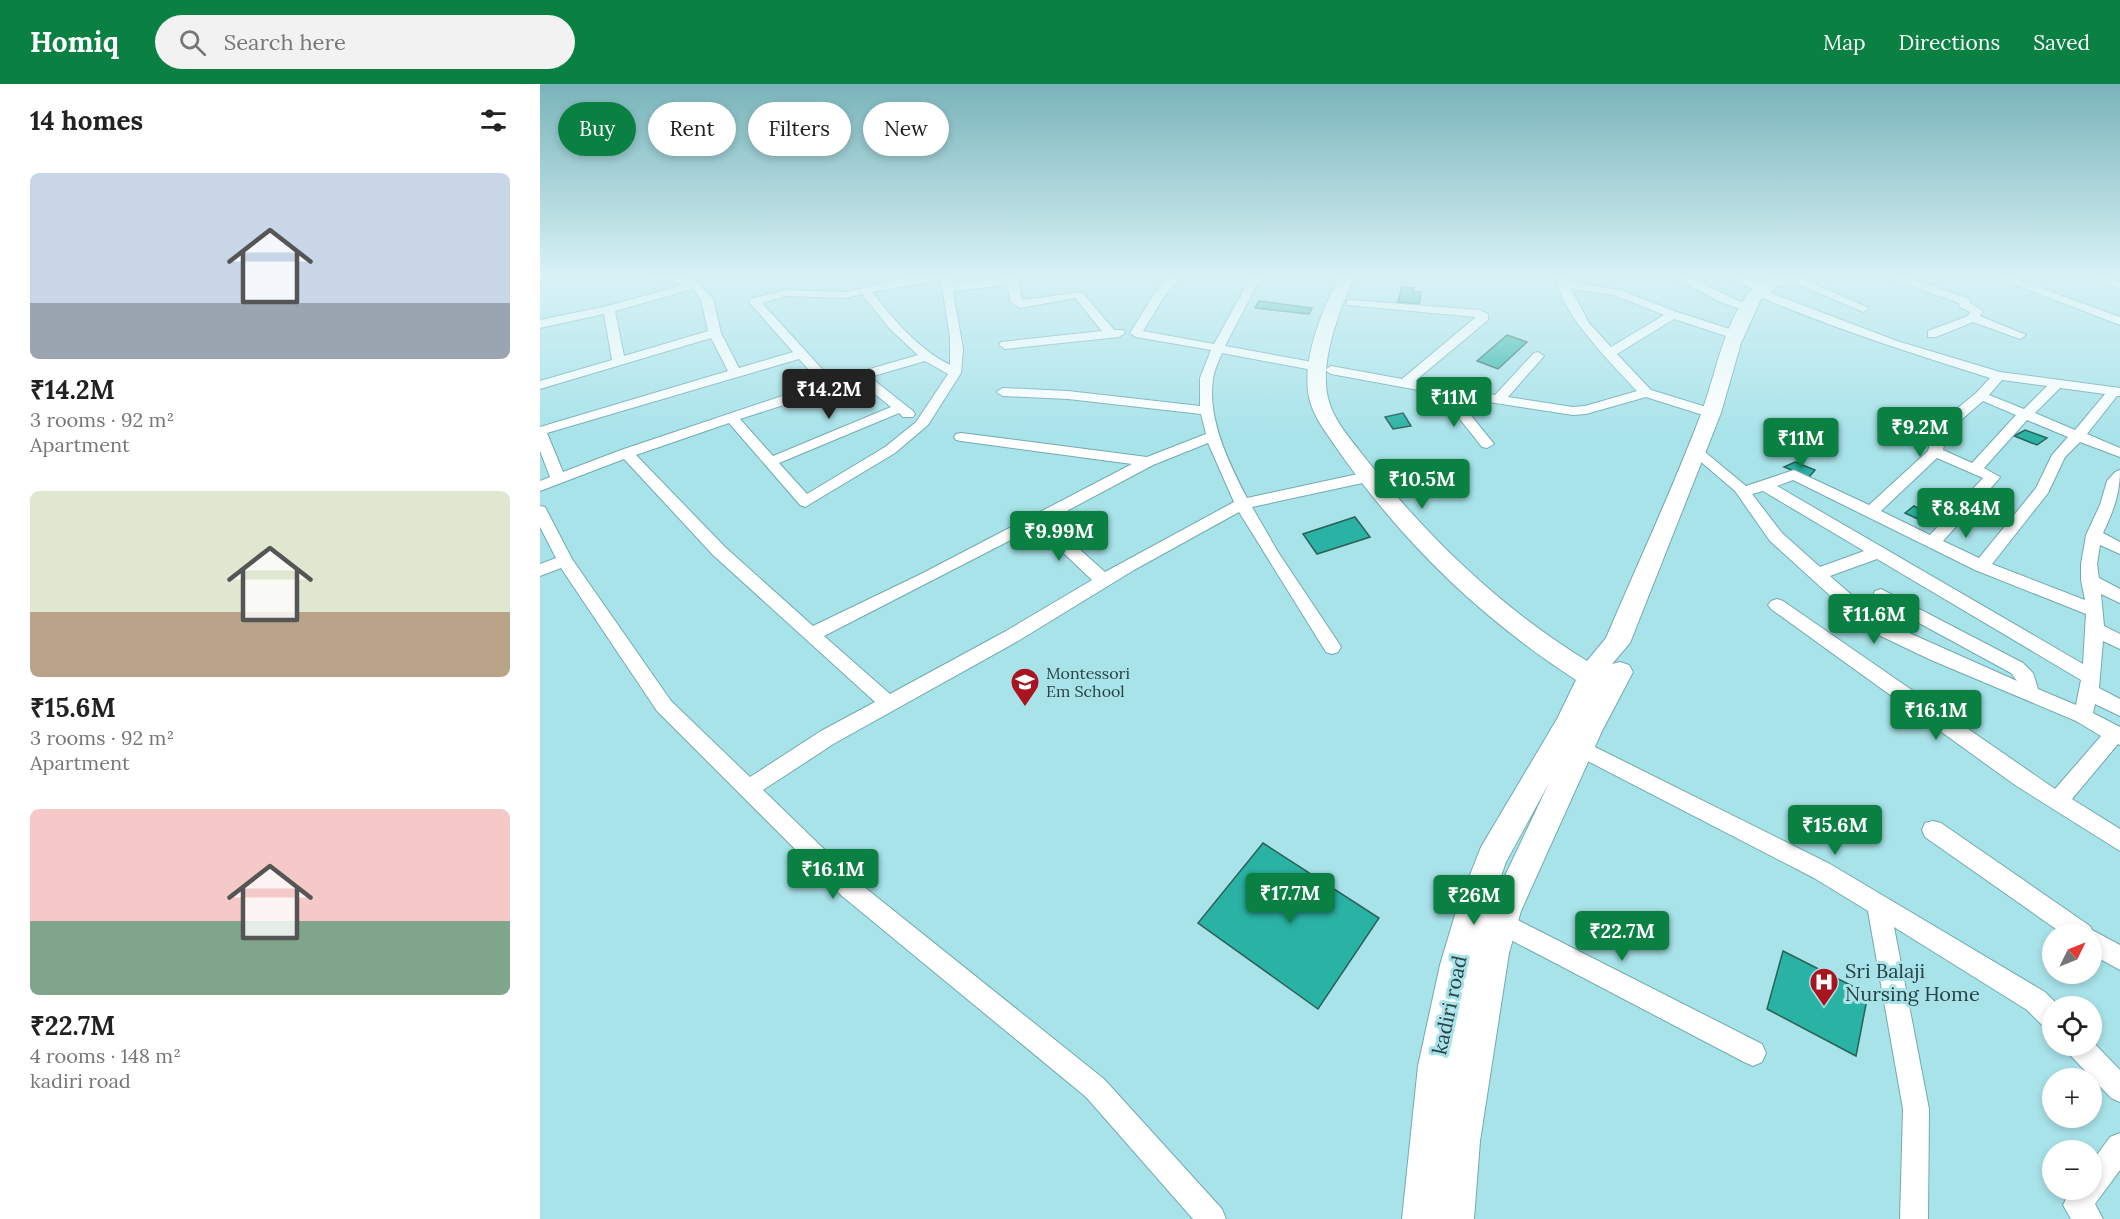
<!DOCTYPE html>
<html lang="en">
<head>
<meta charset="utf-8">
<style>
  :root { --surface:#fff; --page:#f2f2f2; --text:#222; --muted:#767676; --accent:#0b8043 }
  body { margin:0; font-family:Lora,serif; background:var(--page); color:var(--text); height:100vh; display:flex; flex-direction:column; font-size:22px; white-space:nowrap }
  * { box-sizing:border-box; margin:0 }
  p { font-size:20px; color:var(--muted) }
  .icon { flex:none; width:33px; height:33px; fill:none; stroke:currentColor; stroke-width:2; stroke-linecap:round; stroke-linejoin:round }
  .map { position:relative; flex:1; overflow:hidden }
  .side { display:flex; flex-direction:column; background:var(--surface); width:540px }
  .side>* { flex:none }
  .hud { position:absolute; left:18px; top:18px; width:570px; height:54px; display:flex; gap:12px }
  .needle { width:39px; rotate:47deg }
  .controls { position:absolute; left:1502px; top:840px; display:grid; gap:12px }
  .controls a { display:grid; place-items:center; width:60px; height:60px; border-radius:50%; background:var(--surface); box-shadow:0 3px 9px #0003; font-size:30px }
  .price { position:absolute; translate:-50% -51px; padding:0 14px; border-radius:6px; background:var(--accent); color:#fff; font-size:20px; line-height:39px; filter:drop-shadow(0 2px 3px #0008) }
  .price::after { content:''; position:absolute; left:50%; top:36px; width:18px; height:14px; margin-left:-9px; background:inherit; clip-path:polygon(0 0,100% 0,50% 100%) }
  .price.on { background:#222; color:#fff }
  ul { padding:0; list-style:none }
  li { display:grid; align-content:center; gap:12px; height:318px; padding:0 30px }
  li span { display:grid; place-items:center; height:186px; border-radius:9px; color:#555 }
  li>.icon { margin-inline-start:auto }
  span .icon { width:108px; height:108px; fill:#fffc; stroke-width:1 }
  li b { font-size:26px }
  h2 { display:flex; justify-content:space-between; align-items:center; height:72px; padding:0 30px; font-size:26px }
  .pill { padding:0 21px; border-radius:27px; background:var(--surface); box-shadow:0 3px 9px #0003; font-size:21px; line-height:54px }
  .pill.on { background:var(--accent); color:#fff }
  header { display:flex; align-items:center; gap:36px; box-sizing:border-box; height:84px; padding:0 30px; background:var(--accent); color:#fff }
  header strong { font-size:28px }
  nav { display:flex; gap:33px; margin-inline-start:auto; font-size:21px }
  .search { width:420px; height:54px; background:var(--page); display:flex; align-items:center; gap:15px; box-sizing:border-box; padding:0 21px; border-radius:33px; color:var(--muted); font-size:22px }
  main { display:flex; flex:1; min-height:0 }
  .map>svg:first-child { display:block }
  .building { fill:#2ab2a4; stroke:#2a615a; stroke-width:1.5 }
  .lines { fill:none; stroke-linecap:round; stroke-linejoin:round }
  .street-casing { stroke:#71aab0; stroke-width:2 }
  .secondary-casing { stroke:#71aab0; stroke-width:2 }
  .street { fill:#fff; fill-rule:evenodd }
  .secondary { fill:#fff; fill-rule:evenodd }
  .labels { text-anchor:middle; dominant-baseline:central; stroke-width:6; stroke-linejoin:round; paint-order:stroke }
  .poi-label { font-size:16px; fill:#294143; stroke:#a9e3ea; text-anchor:start }
  .near-poi-label { font-size:20px; fill:#294143; stroke:#a9e3ea; text-anchor:start }
  .near-street-label { font-size:20px; fill:#294143; stroke:#a9e3ea }
</style>
</head>
<body>
<header>
<strong>Homiq</strong>
<div class="search"><svg class="icon" aria-label="search" viewBox="0 0 24 24"><circle cx="10" cy="10" r="6"/><path d="M15 15l6 6"/></svg>Search here</div>
<nav><a>Map</a><a>Directions</a><a>Saved</a></nav>
</header>
<main>
<section class="side">
<h2>14 homes<svg class="icon" aria-label="filters" viewBox="0 0 24 24"><path d="M4 7h16M4 17h16"/><circle cx="9" cy="7" r="2"/><circle cx="15" cy="17" r="2"/></svg></h2>
<ul>
<li><span style="background:linear-gradient(#c9d6e8 70%,#9aa5b1 0)"><svg class="icon" aria-label="home" viewBox="0 0 24 24"><path d="M3 11l9-7 9 7M6 9v11h12V9"/></svg></span><div><b>₹14.2M</b><p>3 rooms · 92 m²</p><p>Apartment</p></div></li>
<li><span style="background:linear-gradient(#dfe7d0 65%,#b9a48a 0)"><svg class="icon" aria-label="home" viewBox="0 0 24 24"><path d="M3 11l9-7 9 7M6 9v11h12V9"/></svg></span><div><b>₹15.6M</b><p>3 rooms · 92 m²</p><p>Apartment</p></div></li>
<li><span style="background:linear-gradient(#f6c9c9 60%,#7fa58c 0)"><svg class="icon" aria-label="home" viewBox="0 0 24 24"><path d="M3 11l9-7 9 7M6 9v11h12V9"/></svg></span><div><b>₹22.7M</b><p>4 rooms · 148 m²</p><p>kadiri road</p></div></li>
</ul>
</section>
<div class="map">
<svg width="1580" height="1135" viewBox="0 0 1580 1135">
  <rect width="100%" height="100%" fill="#a9e3ea"/>
  <g class="building">
    <path d="M862 203 874 204 873 208H881L879 220 858 218Z"/>
    <path d="M719 217 772 224 769 230 715 224Z"/>
    <path d="M967 251 987 258 958 285 937 277Z"/>
    <path d="M863 329 871 342 853 345 845 333Z"/>
    <path d="M1485 346 1507 354 1497 361 1474 352Z"/>
    <path d="M1255 378 1275 386 1269 393 1244 383Z"/>
    <path d="M1374 422 1397 433 1389 440 1365 429Z"/>
    <path d="M815 433 830 453 777 470 763 450Z"/>
    <path d="M723 759 839 834 778 925 658 839Z"/>
    <path d="M1243 867 1328 910 1316 972 1227 925Z"/>
  </g>
  <g class="lines">
    <g class="street-casing">
      <g id="street">
        <path d="M61 191H136L159 199 173 215 181 249 199 284 253 268 210 219V215L246 206 306 208 364 195 365 191H375L376 193 412 191V200L472 194 478 197 482 216 542 208 574 246H583L585 249 579 253 465 265 459 261 461 258 562 247 535 214 480 224 471 218 467 201 413 207 423 265 421 289 388 341 355 369 265 423 260 421 189 339 96 371 185 463 273 542 379 491 592 380 421 357 416 356 414 353 416 350 421 349 607 373 666 350 661 330 528 315 463 312 456 308 463 304 528 307 660 322V294L671 266 596 253 590 249 615 209 630 191H642L624 213 603 247 674 260 712 191H722L685 262 778 279 784 283 778 287 682 269C679 277 674 286 673 295 667 335 689 379 707 414L841 385 848 390 841 395 712 423 738 468 798 558 801 563 798 568 792 570 786 568 699 428 594 486 478 557 295 659 223 706 318 798 564 995 682 1125 686 1135H653L546 1013 302 812 117 627 21 484 0 492V480L16 474 0 443V422L5 423 32 475 131 617 210 693 281 647 335 618 173 471 84 375 0 407V397L10 393 0 367V343L188 287 171 254 0 305V297L72 276 64 230 0 244V236L67 222 143 201 131 196 66 194ZM401 196 410 253V281C378 265 354 236 332 208ZM153 205 161 216 168 247 84 272 75 227ZM322 210 350 245 378 271 292 296 222 219 246 212 306 214ZM259 275 281 299 81 366 23 388 7 349ZM385 277 408 290 376 338 345 363 267 410 239 379 359 329 363 333H373L375 330 373 327 330 293ZM319 297 351 323 233 372 200 335ZM668 359 694 418 565 488 508 437 613 381ZM496 443 552 496 466 547 350 610 284 552Z"/>
        <path d="M1018 191H1028L1029 198 1080 206 1137 228 1199 248 1201 251 1195 255 1134 235 1077 270 1111 306 1176 326 1178 329 1176 332H1166L1106 313 1046 330 1033 331 916 313 954 360 947 364 942 363 900 310 791 290 785 286 791 282 862 295 936 233 807 221V217L811 216 939 226 948 230V236L875 297 955 311 994 269 998 268 1004 272 968 313 1033 323 1045 322 1097 307C1077 285 1012 221 1018 191ZM1031 205 1074 211 1124 231 1071 263 1049 239Z"/>
        <path d="M1130 191H1144L1214 224 1208 228 1178 217Z"/>
        <path d="M1184 191H1199L1228 204 1230 206 1228 208 1357 257 1460 288 1580 304V312H1577L1547 350 1580 364V373L1540 358 1525 373 1508 409 1452 480 1545 516 1541 496V480L1546 451 1560 421 1567 397 1575 388 1580 386C1580 410 1573 428 1563 449L1580 458V470L1560 461 1557 480 1559 494 1580 505V519L1561 510 1564 542 1580 550V565L1563 557 1559 604 1580 615V632L1555 620 1553 629 1580 643V661L1578 660 1532 715 1580 745V767L1475 701 1231 525 1228 521 1231 517 1237 515 1243 517 1515 705 1561 652 1536 637 1391 576 1328 546 1230 457 1195 407 1147 366 1149 363H1159L1206 402 1254 386 1329 421 1388 367 1395 343 1436 309 1450 294C1371 269 1292 244 1215 211L1213 209 1215 206ZM1462 296 1507 302 1484 325 1449 311ZM1520 304 1565 310 1535 346 1495 329ZM1443 317 1476 331 1432 379 1403 366 1407 348ZM1487 336 1528 353 1512 371 1496 404 1439 474 1403 457 1458 396 1460 393 1444 384ZM1397 374 1443 394 1390 451 1341 427ZM1253 396 1435 486 1546 530 1543 580 1237 402ZM1223 407 1324 467 1280 483 1242 449 1212 410ZM1337 475 1541 596 1536 621 1498 605 1493 589 1483 579 1341 505 1335 507 1333 511 1335 515 1471 589 1477 597 1340 536 1290 492Z"/>
        <path d="M1246 191H1254L1329 224 1323 228 1319 226 1246 195Z"/>
        <path d="M1346 191H1361L1429 215 1430 219 1443 227 1440 232 1486 251 1480 255 1433 238 1396 253H1388V247L1428 232 1430 228 1420 223 1419 219 1347 193Z"/>
        <path d="M1450 191H1465L1580 233V241Z"/>
        <path d="M1544 191H1560L1580 198V205Z"/>
        <path d="M1041 656 1290 780 1505 908 1519 922H1512V945L1503 942 1487 926 1354 843 1389 1025 1388 1135H1360L1363 1025 1328 827 1274 794 1034 670 1031 664 1034 658Z"/>
        <path d="M1393 737 1401 739 1550 842 1552 846 1580 861V886L1551 870V850H1523L1385 753 1382 746 1385 739Z"/>
        <path d="M956 825 1222 960 1226 969 1222 978 1213 982 1204 978 948 844 945 836 948 828Z"/>
        <path d="M1551 956 1580 986V1018L1571 1014 1530 971 1526 962H1551Z"/>
        <path d="M1580 1049V1086L1555 1120 1563 1135H1531L1523 1121 1531 1106H1551V1079L1570 1053Z"/>
      </g>
    </g>
    <g class="secondary-casing">
      <path id="secondary" d="M800 191H816C800 223 779 277 788 314 793 336 812 357 826 375 888 454 961 524 1047 577L1066 554C1098 479 1132 406 1161 330 1175 293 1183 243 1207 211 1219 193 1246 190 1265 191L1263 194 1238 203 1221 215 1201 259 1181 329 1090 559 1072 580 1080 578 1089 581 1093 588 1062 647 981 827 969 869 940 1057 934 1135H862L878 982 900 881 917 824 941 763 1017 635 1036 596C943 536 863 459 800 369 789 352 773 334 769 313 761 277 783 223 800 191ZM1009 699 954 815 946 834 966 778Z"/>
    </g>
    <use href="#street" class="street"/>
    <use href="#secondary" class="secondary"/>
  </g>
  <linearGradient id="sky" x2="0" y2="1"><stop stop-color="#79b4ba"/><stop offset="0.55" stop-color="#d8f2f6"/><stop offset="1" stop-color="#d8f2f6" stop-opacity="0"/></linearGradient>
  <rect width="1580" height="350" fill="url(#sky)"/>
  <defs>
    <g id="school-pin" transform="scale(1.5)"><path d="M0 17L-7.5 6A9.5 9.5 0 1 1 7.5 6Z" fill="#a91420" stroke="#a9e3ea"/><path d="M0-5L7-2L0 1L-7-2ZM-4 1L0 2.5L4 1V4Q0 6-4 4Z" fill="#fff"/></g>
    <g id="hospital-pin" transform="scale(1.5)"><path d="M0 17L-7.5 6A9.5 9.5 0 1 1 7.5 6Z" fill="#a91420" stroke="#a9e3ea"/><path d="M-5-5h3v3.5h4V-5h3V5h-3V1.5h-4V5h-3Z" fill="#fff"/></g>
  </defs>
  <g fill-rule="evenodd">
    <use href="#school-pin" x="485" y="598"/>
    <use href="#hospital-pin" x="1284" y="898"/>
  </g>
  <g class="labels">
    <g class="poi-label">
      <text x="506" y="589">Montessori<tspan x="506" dy="18">Em School</tspan></text>
    </g>
    <g class="near-poi-label">
      <text x="1305" y="886">Sri Balaji<tspan x="1305" dy="23">Nursing Home</tspan></text>
    </g>
    <g class="near-street-label">
      <text transform="translate(909 921) rotate(-78)">kadiri road</text>
    </g>
  </g>
</svg>
<div class="controls">
<a><svg class="needle" viewBox="-14 -14 28 28"><path d="M0-13l5 13h-10z" fill="#e53935"/><path d="M0 13l5-13h-10z" fill="#767676"/></svg></a>
<a><svg class="icon" aria-label="locate" viewBox="0 0 24 24"><circle cx="12" cy="12" r="6"/><path d="M12 2v4M12 18v4M2 12h4M18 12h4"/></svg></a>
<a>+</a>
<a>−</a>
</div>
<b class="price on" style="left:289px;top:336px">₹14.2M</b>
<b class="price" style="left:914px;top:344px">₹11M</b>
<b class="price" style="left:1380px;top:374px">₹9.2M</b>
<b class="price" style="left:1261px;top:385px">₹11M</b>
<b class="price" style="left:882px;top:426px">₹10.5M</b>
<b class="price" style="left:1426px;top:455px">₹8.84M</b>
<b class="price" style="left:519px;top:478px">₹9.99M</b>
<b class="price" style="left:1334px;top:561px">₹11.6M</b>
<b class="price" style="left:1396px;top:657px">₹16.1M</b>
<b class="price" style="left:1295px;top:772px">₹15.6M</b>
<b class="price" style="left:293px;top:816px">₹16.1M</b>
<b class="price" style="left:750px;top:840px">₹17.7M</b>
<b class="price" style="left:934px;top:842px">₹26M</b>
<b class="price" style="left:1082px;top:878px">₹22.7M</b>
<div class="hud">
<a class="pill on">Buy</a>
<a class="pill">Rent</a>
<a class="pill">Filters</a>
<a class="pill">New</a>
</div>
</div>
</main>
</body>
</html>
